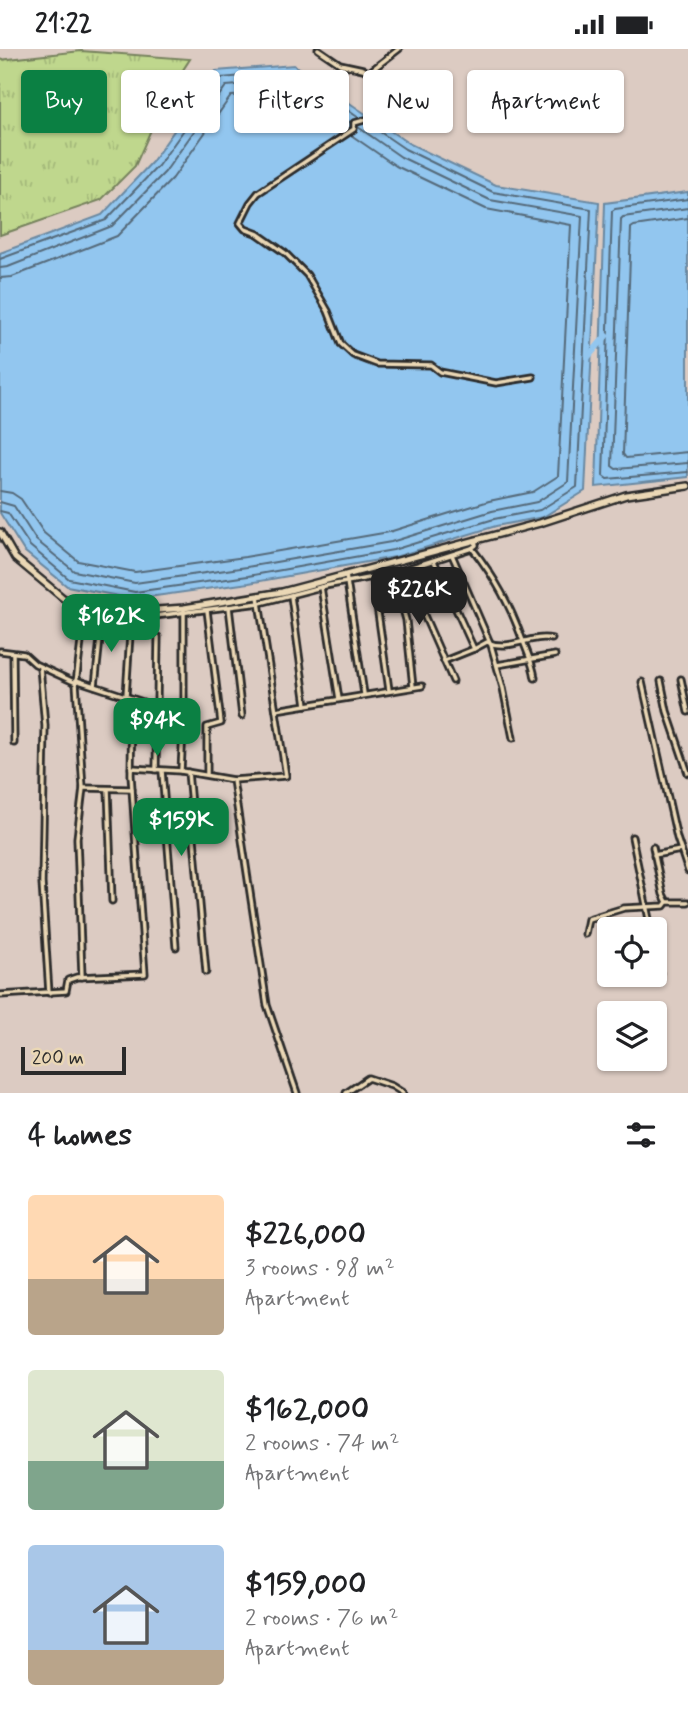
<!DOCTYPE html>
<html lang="en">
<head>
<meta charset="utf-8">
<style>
  :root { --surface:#fff; --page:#f6f6f6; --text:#202124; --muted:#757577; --accent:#0b8043 }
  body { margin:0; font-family:Mynerve,sans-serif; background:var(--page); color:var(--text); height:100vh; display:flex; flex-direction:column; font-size:26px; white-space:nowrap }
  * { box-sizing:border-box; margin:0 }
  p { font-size:23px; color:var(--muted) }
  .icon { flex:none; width:38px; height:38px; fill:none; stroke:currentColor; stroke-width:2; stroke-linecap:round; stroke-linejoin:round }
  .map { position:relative; height:1044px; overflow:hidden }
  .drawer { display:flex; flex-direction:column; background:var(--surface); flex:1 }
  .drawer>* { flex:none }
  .hud { position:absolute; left:21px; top:21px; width:648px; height:63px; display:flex; gap:14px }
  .buttons { position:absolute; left:597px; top:868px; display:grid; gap:14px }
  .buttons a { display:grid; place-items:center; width:70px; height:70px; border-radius:7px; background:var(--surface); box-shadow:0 2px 5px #0004; font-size:35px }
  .scale { position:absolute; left:21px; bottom:18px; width:105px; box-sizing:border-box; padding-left:7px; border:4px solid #2b2b2b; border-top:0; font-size:19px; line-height:24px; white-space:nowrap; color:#2b2b2b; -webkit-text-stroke:5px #ead7b5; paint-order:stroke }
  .price { position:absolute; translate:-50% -60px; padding:0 16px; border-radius:14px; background:var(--accent); color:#fff; font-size:23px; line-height:46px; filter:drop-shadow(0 2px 4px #0008) }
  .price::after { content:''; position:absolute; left:50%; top:42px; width:21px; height:16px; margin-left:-10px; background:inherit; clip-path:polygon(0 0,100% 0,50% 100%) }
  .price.current { background:#222; color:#fff }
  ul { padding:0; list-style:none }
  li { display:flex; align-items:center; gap:21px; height:175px; padding:0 28px }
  li span { display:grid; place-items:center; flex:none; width:196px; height:140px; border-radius:7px; color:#555 }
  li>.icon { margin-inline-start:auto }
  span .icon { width:84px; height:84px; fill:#fffc; stroke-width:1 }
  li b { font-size:30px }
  h2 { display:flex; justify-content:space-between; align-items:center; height:84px; padding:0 28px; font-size:30px }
  .chip { padding:0 24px; border-radius:7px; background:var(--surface); box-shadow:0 2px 5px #0004; font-size:24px; line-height:63px }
  .chip.current { background:var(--accent); color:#fff }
  .status { display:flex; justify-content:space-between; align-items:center; height:49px; padding:0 35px; background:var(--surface); direction:ltr }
  .status svg { height:19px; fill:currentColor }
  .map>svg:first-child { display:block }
  .grass { fill:url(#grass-tufts); stroke:#75815c; stroke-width:2 }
  .water { fill:#92c6ef; stroke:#6988a1; stroke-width:2 }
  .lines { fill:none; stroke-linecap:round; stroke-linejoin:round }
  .shore { stroke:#546979; stroke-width:2 }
  .river { stroke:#92c6ef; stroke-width:6 }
  .street-casing { stroke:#2b2b2b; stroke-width:9 }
  .secondary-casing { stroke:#2b2b2b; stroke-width:10 }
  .street { stroke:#ead7b5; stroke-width:3.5 }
  .secondary { stroke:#ead7b5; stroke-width:5 }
</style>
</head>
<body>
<div class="status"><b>21:22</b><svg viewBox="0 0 49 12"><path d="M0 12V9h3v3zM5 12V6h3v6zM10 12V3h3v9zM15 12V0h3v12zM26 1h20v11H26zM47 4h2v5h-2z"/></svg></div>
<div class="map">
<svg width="688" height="1044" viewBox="0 0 688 1044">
  <defs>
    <pattern id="grass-tufts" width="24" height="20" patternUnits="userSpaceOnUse" patternTransform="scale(1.75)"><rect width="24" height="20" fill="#bfd78d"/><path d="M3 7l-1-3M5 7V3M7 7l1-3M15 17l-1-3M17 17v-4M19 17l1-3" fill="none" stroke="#a4b97a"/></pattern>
  </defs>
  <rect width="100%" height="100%" fill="#dccbc2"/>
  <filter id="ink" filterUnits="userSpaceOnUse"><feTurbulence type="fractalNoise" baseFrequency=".0143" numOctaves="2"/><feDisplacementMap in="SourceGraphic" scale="14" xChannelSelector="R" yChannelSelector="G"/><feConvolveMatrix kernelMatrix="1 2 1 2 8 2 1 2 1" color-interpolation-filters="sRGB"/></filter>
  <g filter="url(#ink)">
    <path class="grass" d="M81 2 190 10 166 47 135 117 101 151 0 186V11Z"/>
    <g class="water">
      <path d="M294 16 408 94 496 136 599 153 585 442 543 468 496 477 395 508 249 534 134 550 67 537 24 502 0 464V204L102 166 152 113 216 22Z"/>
      <path d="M688 143V428L596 438 605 154Z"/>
    </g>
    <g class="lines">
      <g class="shore">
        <path d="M688 150 615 160 612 162 603 427 607 430 688 423"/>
        <path d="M688 159 623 168 621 170 612 417 616 420 688 414"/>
        <path d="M688 169 634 177 631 179 623 405 626 409 688 403"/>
        <path d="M0 210 106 171 158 117 221 29 292 23 359 69"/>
        <path d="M0 219 8 218 112 177 165 123 226 37 289 32 351 74"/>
        <path d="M0 229 12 228 117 187 173 129 231 47 287 43 344 82"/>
        <path d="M0 442 12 444 21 450 44 484 78 512 135 523 245 508 389 483 489 452 533 443 558 427 571 176 486 160 396 117 351 86"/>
        <path d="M0 453 14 457 36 491 74 522 135 534 247 518 391 493 492 462 537 453 568 433 582 167 490 151 401 108 358 78"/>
        <path d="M0 462 8 464 30 497 69 530 135 543 248 527 393 501 494 470 540 461 577 438 591 160 493 143 405 100 367 74"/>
      </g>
      <path class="river" d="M588 308 606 287"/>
      <g class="street-casing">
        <g id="street">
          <path d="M318 0 340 15 363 20 385 33 396 43 398 49 393 63 354 74V80L258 144 250 154 240 174 245 180 258 185 285 204 307 226 328 262 341 295 353 306 377 315 431 316 440 323 496 334 533 328"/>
          <path d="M368 24 399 0"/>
          <path d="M472 499C496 530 510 556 523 592 528 605 533 615 535 629"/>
          <path d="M452 506 491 596 503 639 513 689"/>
          <path d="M434 512 474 600 487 593C509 603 531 585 552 590"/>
          <path d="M404 521 453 632"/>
          <path d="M393 524 406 571 413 638"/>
          <path d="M346 526 364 645"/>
          <path d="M373 529 389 641"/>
          <path d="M321 538 339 650"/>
          <path d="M291 547 306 656"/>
          <path d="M229 558 242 667"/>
          <path d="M184 559V658L181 722 233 731 267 956 297 1044"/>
          <path d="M103 565 102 571 131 570 260 554 325 537 390 525 472 499 476 496 475 491"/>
          <path d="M0 602 24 605 35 615 76 634 85 560"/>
          <path d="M13 605 14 694"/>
          <path d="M444 612 474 600"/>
          <path d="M497 616 555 606"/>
          <path d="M40 618 45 677 42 834 49 944"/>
          <path d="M681 630 688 663"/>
          <path d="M76 631 143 653"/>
          <path d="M661 632 667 662 688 724"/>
          <path d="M642 633 677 789 688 822"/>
          <path d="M76 634 83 739 77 789 82 928"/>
          <path d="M95 637 102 571"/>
          <path d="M276 661 422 637"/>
          <path d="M131 719 181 722"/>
          <path d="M156 721 158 588"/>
          <path d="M162 722 176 898"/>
          <path d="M188 723 206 923"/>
          <path d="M207 725V678L221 674 207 561"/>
          <path d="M233 731 286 727 258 547"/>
          <path d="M83 739 132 740"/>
          <path d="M108 740 112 852"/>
          <path d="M632 788 651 880"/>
          <path d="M653 798 663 845 667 853"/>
          <path d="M654 806 681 801"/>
          <path d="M585 885 588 870 624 859 664 857 667 853H688"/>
          <path d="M654 898 660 924"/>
          <path d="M0 946 66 942 68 931 77 928 145 925 131 726 132 652 126 647 131 570"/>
          <path d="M346 1044 368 1029 392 1037 403 1044"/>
        </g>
      </g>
      <g class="secondary-casing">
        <path id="secondary" d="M0 483 15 509 63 549 89 562 103 565 184 559 282 543 540 474 626 446 688 437"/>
      </g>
      <use href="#street" class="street"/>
      <use href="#secondary" class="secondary"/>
    </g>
  </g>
</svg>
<div class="buttons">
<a><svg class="icon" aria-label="locate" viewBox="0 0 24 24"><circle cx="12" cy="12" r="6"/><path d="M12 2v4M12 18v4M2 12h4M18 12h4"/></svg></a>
<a><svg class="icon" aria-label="layers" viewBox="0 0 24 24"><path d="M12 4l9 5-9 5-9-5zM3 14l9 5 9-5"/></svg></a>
</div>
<div class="scale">200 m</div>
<b class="price current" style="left:419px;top:578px">$226K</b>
<b class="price" style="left:111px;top:605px">$162K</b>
<b class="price" style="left:157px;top:709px">$94K</b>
<b class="price" style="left:181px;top:809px">$159K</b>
<div class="hud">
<a class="chip current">Buy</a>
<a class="chip">Rent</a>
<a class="chip">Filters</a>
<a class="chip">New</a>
<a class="chip">Apartment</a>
</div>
</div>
<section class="drawer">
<h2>4 homes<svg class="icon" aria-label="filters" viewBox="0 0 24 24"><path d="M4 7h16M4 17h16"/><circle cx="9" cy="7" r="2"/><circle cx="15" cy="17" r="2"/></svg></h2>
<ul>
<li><span style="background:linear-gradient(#ffd9b3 60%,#b9a48a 0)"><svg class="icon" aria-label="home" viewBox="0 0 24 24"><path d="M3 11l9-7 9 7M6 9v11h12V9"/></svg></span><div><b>$226,000</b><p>3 rooms · 98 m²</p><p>Apartment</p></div></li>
<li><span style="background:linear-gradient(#dfe7d0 65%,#7fa58c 0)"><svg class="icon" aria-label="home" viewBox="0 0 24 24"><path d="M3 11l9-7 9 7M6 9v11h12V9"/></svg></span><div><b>$162,000</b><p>2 rooms · 74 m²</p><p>Apartment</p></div></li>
<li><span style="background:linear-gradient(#a9c7e8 75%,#b9a48a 0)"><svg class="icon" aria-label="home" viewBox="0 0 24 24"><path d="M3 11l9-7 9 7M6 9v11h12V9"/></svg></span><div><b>$159,000</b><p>2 rooms · 76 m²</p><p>Apartment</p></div></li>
</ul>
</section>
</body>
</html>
